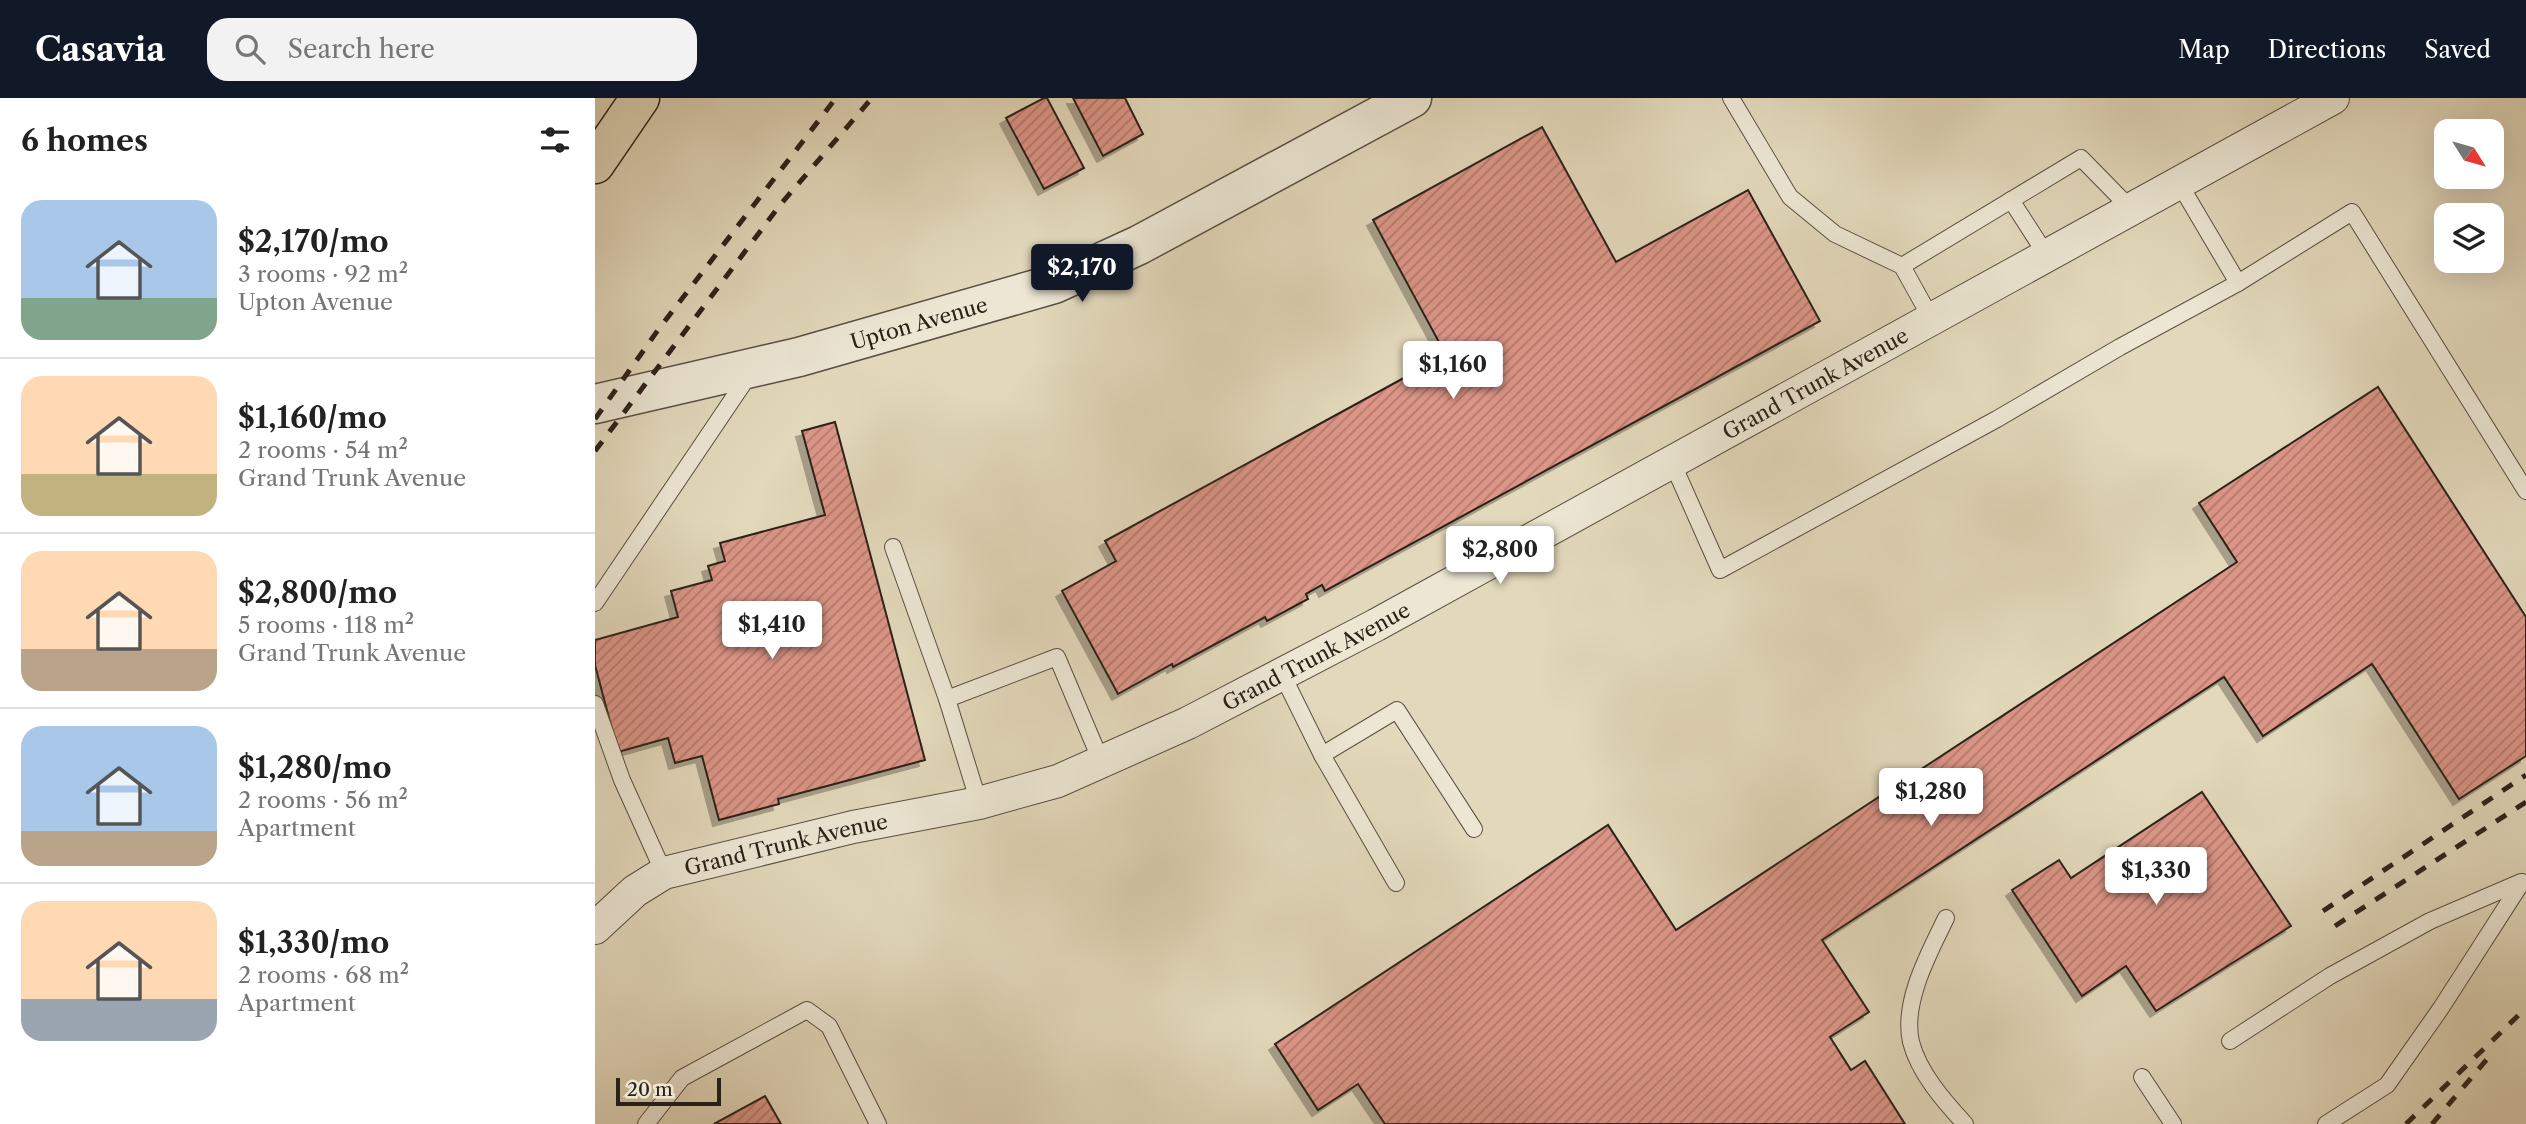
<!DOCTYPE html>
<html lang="en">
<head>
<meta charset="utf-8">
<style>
  :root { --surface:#fff; --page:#f2f2f2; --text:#222; --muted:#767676; --line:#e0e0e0; --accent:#111827 }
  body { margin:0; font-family:"Libre Caslon Text",serif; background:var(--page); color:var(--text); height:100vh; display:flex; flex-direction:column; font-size:26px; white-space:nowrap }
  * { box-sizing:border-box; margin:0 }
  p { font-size:23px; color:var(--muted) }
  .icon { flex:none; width:38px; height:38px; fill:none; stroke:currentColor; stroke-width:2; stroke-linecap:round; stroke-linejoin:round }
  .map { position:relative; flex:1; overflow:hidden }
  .sheet { display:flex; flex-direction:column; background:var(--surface); width:595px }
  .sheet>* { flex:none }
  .needle { width:46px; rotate:127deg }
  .fabs { position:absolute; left:1839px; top:21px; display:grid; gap:14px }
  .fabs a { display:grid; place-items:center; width:70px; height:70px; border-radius:14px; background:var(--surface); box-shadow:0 7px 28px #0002; font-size:35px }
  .scale { position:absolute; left:21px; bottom:18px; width:105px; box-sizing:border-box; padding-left:7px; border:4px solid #2c2119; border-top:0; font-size:19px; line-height:24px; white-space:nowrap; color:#2c2119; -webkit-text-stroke:5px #ece6d3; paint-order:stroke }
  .price { position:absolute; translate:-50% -60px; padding:0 16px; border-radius:7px; background:#fff; color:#222; font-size:23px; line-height:46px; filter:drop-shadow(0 2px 4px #0008) }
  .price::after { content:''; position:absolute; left:50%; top:42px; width:21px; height:16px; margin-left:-10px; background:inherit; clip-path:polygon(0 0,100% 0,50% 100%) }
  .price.active { background:var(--accent); color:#fff }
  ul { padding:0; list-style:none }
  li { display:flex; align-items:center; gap:21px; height:175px; padding:0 21px }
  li+li { border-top:2px solid var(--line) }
  li span { display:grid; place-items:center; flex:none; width:196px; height:140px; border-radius:21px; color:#555 }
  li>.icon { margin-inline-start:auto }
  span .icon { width:84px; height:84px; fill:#fffc; stroke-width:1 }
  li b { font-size:30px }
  h2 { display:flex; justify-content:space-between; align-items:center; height:84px; padding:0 21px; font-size:30px }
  header { display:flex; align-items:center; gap:42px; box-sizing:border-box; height:98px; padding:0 35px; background:var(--accent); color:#fff }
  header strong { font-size:33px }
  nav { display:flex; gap:38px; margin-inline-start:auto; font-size:24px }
  .search { width:490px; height:63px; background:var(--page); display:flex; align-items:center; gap:18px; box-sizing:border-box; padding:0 24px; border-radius:21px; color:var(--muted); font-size:26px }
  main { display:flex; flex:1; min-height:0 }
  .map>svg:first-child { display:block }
  .building { fill:url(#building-hatch); stroke:#2c2119; stroke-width:2; filter:url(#shadow) }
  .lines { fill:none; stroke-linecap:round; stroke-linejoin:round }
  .service-casing { stroke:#5a4f42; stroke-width:18 }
  .minor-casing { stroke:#5a4f42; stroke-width:34 }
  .tertiary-casing { stroke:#5a4f42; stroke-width:41 }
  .primary-casing { stroke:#2c2119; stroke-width:41 }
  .service { stroke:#ece6d3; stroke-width:16 }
  .minor { stroke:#ece6d3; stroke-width:32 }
  .tertiary { stroke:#ece6d3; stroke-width:38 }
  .primary { stroke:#e2d8bb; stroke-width:38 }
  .rail { stroke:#2c2119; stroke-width:5; stroke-dasharray:12 12; stroke-linecap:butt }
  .labels { text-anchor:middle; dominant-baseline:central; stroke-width:5; stroke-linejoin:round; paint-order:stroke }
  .street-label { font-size:21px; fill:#2c2119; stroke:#ece6d3 }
</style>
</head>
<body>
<header>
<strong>Casavia</strong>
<div class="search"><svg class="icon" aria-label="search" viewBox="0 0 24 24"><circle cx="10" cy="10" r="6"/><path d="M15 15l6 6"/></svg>Search here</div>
<nav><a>Map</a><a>Directions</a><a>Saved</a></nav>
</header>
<main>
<section class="sheet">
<h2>6 homes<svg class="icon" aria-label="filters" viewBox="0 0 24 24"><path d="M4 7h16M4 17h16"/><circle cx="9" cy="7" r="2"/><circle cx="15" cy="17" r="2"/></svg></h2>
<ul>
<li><span style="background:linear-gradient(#a9c7e8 70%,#7fa58c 0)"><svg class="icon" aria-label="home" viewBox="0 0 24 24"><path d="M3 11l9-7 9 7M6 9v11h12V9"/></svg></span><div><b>$2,170/mo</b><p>3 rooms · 92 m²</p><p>Upton Avenue</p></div></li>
<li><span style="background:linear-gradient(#ffd9b3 70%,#c2b280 0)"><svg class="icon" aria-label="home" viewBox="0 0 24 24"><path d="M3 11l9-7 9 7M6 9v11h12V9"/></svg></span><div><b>$1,160/mo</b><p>2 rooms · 54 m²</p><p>Grand Trunk Avenue</p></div></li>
<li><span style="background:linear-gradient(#ffd9b3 70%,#b9a48a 0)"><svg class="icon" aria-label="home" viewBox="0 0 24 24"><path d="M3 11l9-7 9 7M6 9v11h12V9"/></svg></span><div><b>$2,800/mo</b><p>5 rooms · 118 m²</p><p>Grand Trunk Avenue</p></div></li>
<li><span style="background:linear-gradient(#a9c7e8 75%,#b9a48a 0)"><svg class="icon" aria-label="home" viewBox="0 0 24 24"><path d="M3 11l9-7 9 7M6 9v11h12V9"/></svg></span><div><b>$1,280/mo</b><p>2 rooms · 56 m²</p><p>Apartment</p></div></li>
<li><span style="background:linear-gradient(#ffd9b3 70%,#9aa5b1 0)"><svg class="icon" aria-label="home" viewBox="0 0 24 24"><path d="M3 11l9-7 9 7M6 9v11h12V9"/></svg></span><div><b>$1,330/mo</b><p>2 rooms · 68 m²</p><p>Apartment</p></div></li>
</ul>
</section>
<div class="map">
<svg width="1931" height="1026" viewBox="0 0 1931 1026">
  <defs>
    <pattern id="building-hatch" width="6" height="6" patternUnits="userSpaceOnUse" patternTransform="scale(1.75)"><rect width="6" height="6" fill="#dc9587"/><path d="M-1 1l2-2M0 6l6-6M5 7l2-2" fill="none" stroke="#b3796e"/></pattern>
    <filter id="shadow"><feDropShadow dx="-6" dy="6" stdDeviation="0" flood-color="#0004"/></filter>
  </defs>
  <rect width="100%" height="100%" fill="#e2d8bb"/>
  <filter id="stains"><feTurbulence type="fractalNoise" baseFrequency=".00286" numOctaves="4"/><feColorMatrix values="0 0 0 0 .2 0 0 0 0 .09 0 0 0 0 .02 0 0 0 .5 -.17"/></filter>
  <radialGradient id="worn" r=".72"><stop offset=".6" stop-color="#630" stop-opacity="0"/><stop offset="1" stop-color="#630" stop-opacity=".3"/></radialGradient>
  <g class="building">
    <path d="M449 0H452L489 70 449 91 411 20Z"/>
    <path d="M478 0H530L548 36 508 58Z"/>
    <path d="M947 29 1021 164 1153 92 1225 223 730 493 727 487 711 496 713 501 672 523 670 519 578 569 577 566 523 596 467 493 521 463 510 443 851 257 778 122Z"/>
    <path d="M1783 289 1931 519V658L1864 701 1777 566 1668 638 1629 579 1227 842 1274 914 1235 939 1256 972 1270 963 1310 1026H790L763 986 723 1012 680 946 1013 727 1081 832 1642 464 1604 405Z"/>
    <path d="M240 324 330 662 183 701 184 706 124 722 107 658 80 665 73 640 23 654 0 567V542L83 519 76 493 117 482 113 468 130 463 125 445 230 417 207 333Z"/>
    <path d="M1607 694 1696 828 1561 913 1531 868 1487 898 1417 792 1464 762 1476 780Z"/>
    <path d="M170 998 186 1026H119Z"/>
  </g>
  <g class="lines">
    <g class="service-casing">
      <g id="service">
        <path d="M1136 0 1195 99 1240 136 1307 168 1337 222"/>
        <path d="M1584 85 1643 185 1757 114 1931 393"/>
        <path d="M1416 102 1452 158"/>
        <path d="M1307 168 1486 60 1536 111"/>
        <path d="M1077 364 1125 472 1402 321 1525 249 1643 185"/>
        <path d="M298 449 352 601 384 705"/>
        <path d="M0 505 154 277"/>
        <path d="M687 576 727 657 801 785"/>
        <path d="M352 601 462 559 506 663"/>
        <path d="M0 606 27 682 69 775"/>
        <path d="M727 657 802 612 879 731"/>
        <path d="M1351 820C1334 855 1307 904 1316 944 1324 975 1349 1003 1370 1026"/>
        <path d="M1635 943 1735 878 1835 823 1926 784"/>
        <path d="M1547 979 1578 1026"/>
        <path d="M51 1026 87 980 212 912 234 928 283 1026"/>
        <path d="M1731 1026 1792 987 1846 910 1927 784"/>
      </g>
    </g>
    <g class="minor-casing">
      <g id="minor">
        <path id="s1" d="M0 830 40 793 69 775 258 729 384 705 463 683 593 625 781 527 1738 0"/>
      </g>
    </g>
    <g class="tertiary-casing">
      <g id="tertiary">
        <path id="s2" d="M0 306 204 259 459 186 544 147 817 0"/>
      </g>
    </g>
    <g class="primary-casing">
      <path id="primary" d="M0 66 45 0"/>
    </g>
    <use href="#service" class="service"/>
    <use href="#minor" class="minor"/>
    <use href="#tertiary" class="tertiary"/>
    <use href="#primary" class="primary"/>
    <g class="rail">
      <path d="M0 321 63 232 241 0"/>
      <path d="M0 353 185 107 277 0"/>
      <path d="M1728 813 1931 677"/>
      <path d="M1740 828 1931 704"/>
      <path d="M1811 1026 1931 910"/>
      <path d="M1837 1026 1899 953"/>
    </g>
  </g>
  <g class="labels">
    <g class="street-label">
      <text stroke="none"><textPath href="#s2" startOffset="334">Upton Avenue</textPath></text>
      <text stroke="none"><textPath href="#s1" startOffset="1349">Grand Trunk Avenue</textPath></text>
      <text stroke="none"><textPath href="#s1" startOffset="780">Grand Trunk Avenue</textPath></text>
      <text stroke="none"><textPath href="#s1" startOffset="214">Grand Trunk Avenue</textPath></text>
    </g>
  </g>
  <rect width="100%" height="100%" filter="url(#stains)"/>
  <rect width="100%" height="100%" fill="url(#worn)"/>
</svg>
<div class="fabs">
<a><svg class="needle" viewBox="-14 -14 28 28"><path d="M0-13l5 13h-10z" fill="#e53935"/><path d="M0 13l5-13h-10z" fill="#767676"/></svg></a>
<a><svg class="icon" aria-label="layers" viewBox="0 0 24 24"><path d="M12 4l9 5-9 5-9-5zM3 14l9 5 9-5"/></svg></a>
</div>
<div class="scale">20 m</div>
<b class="price active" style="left:487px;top:206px">$2,170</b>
<b class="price" style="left:858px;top:303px">$1,160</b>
<b class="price" style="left:905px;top:488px">$2,800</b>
<b class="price" style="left:177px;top:563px">$1,410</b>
<b class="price" style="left:1336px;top:730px">$1,280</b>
<b class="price" style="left:1561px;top:809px">$1,330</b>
</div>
</main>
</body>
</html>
